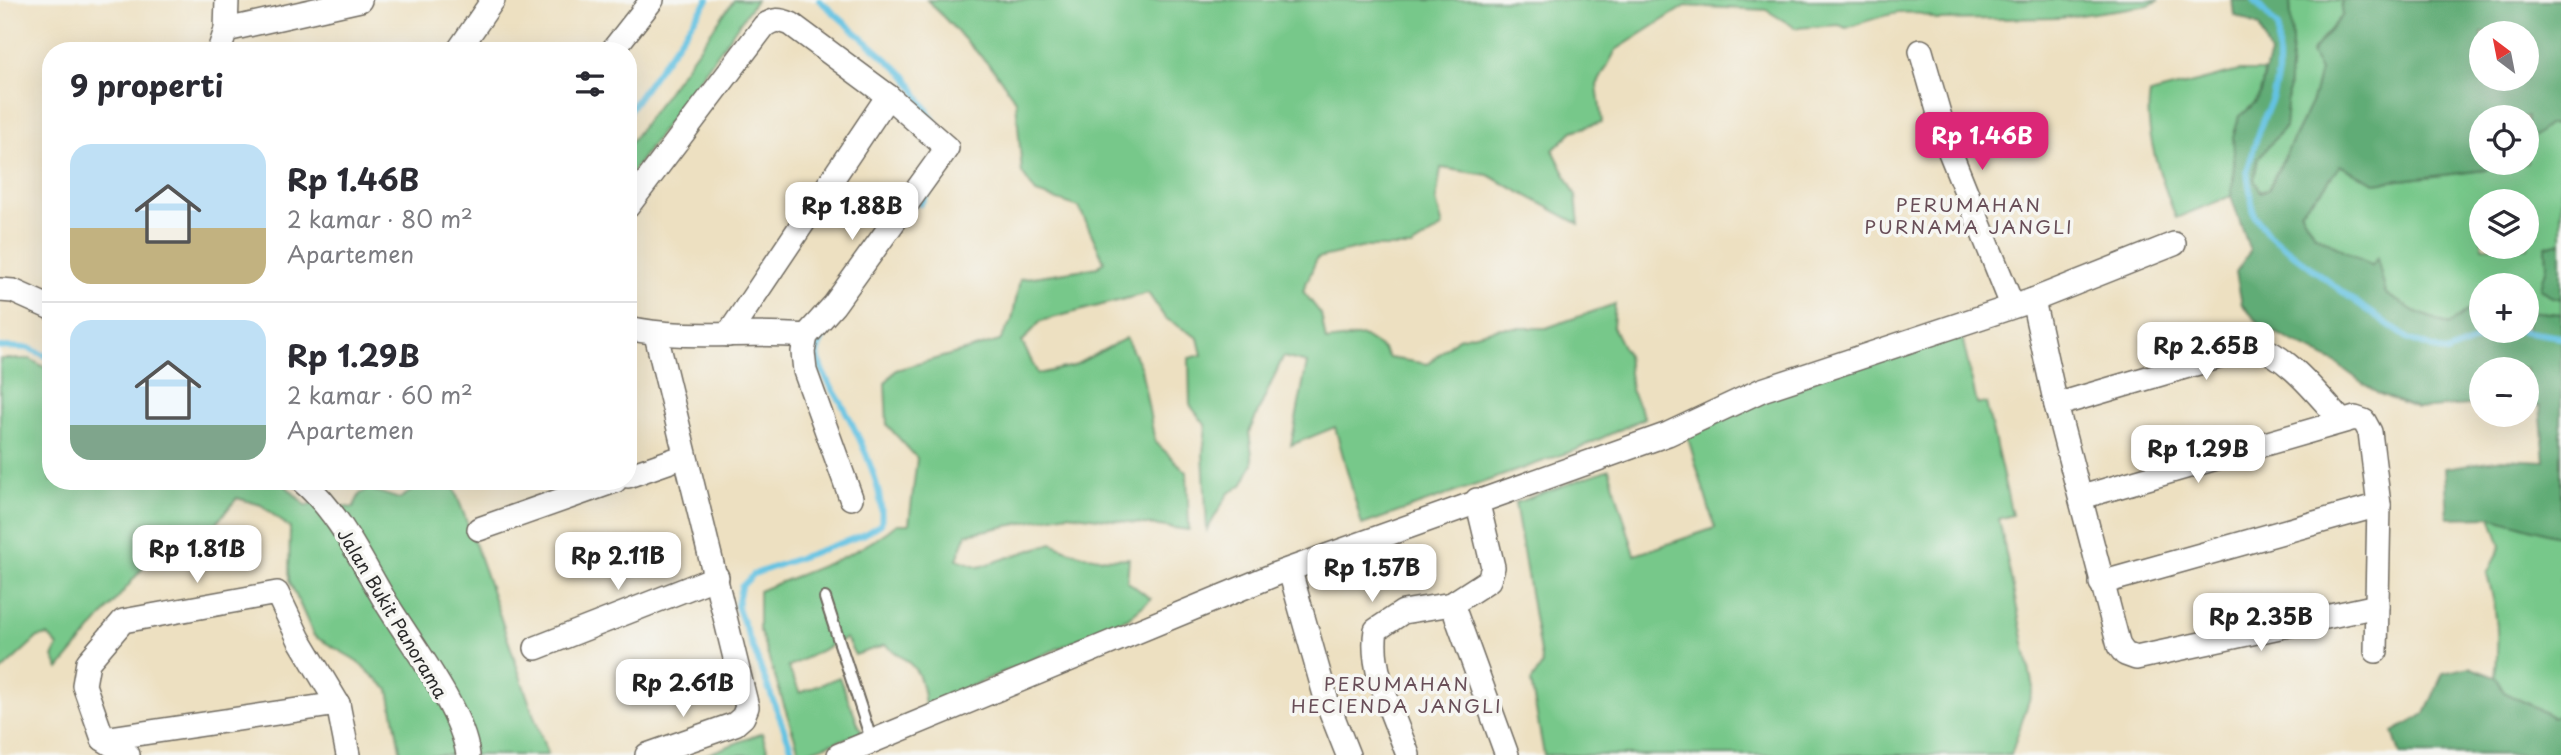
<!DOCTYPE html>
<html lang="id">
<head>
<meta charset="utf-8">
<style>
  :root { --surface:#fff; --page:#f2f2f3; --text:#2b2b33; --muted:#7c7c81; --line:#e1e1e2; --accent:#db2777 }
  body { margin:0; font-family:"Playpen Sans",sans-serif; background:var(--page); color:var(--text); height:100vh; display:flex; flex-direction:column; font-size:26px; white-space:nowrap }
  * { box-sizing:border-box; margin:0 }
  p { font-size:23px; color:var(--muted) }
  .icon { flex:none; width:38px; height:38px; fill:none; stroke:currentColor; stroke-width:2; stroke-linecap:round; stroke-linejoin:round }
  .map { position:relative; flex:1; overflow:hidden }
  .panel { position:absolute; left:42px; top:42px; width:595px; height:448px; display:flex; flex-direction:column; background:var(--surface); border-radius:28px; box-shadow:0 7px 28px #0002 }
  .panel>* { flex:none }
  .needle { width:46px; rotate:328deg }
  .controls { position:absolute; left:2469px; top:21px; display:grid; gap:14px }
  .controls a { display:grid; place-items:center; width:70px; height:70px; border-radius:50%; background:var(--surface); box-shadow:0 7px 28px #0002; font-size:35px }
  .price { position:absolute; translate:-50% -60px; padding:0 16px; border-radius:14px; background:#fff; color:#222; font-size:23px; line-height:46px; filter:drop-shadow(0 2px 4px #0008) }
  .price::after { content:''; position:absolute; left:50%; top:42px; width:21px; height:16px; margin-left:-10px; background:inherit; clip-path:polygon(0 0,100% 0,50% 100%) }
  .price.selected { background:var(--accent); color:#fff }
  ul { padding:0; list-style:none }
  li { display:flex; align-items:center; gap:21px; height:175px; padding:0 28px }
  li+li { border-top:2px solid var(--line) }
  li span { display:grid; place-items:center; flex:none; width:196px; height:140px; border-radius:21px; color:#555 }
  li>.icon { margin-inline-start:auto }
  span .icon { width:84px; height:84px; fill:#fffc; stroke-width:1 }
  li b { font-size:30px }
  h2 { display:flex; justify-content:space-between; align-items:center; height:84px; padding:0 28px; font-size:30px }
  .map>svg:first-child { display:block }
  .green { fill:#77c88a; stroke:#517a5a; stroke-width:2; fill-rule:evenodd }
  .forest { fill:#61ac76; stroke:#466c50; stroke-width:2; fill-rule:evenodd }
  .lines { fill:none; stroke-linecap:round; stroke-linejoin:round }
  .stream { stroke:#64c2e2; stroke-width:6 }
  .service-casing { stroke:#6f6a60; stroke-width:14 }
  .minor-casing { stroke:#6f6a60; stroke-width:26 }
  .service { stroke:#fff; stroke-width:10 }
  .minor { stroke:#fff; stroke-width:23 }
  .labels { text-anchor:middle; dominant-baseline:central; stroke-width:7; stroke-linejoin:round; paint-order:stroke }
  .street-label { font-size:18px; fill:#2b2b2b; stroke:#f6f6f2 }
  .neighbourhood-label { font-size:19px; letter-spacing:2px; fill:#684e58; stroke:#f6f6f2 }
</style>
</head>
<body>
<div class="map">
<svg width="2561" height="755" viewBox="0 0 2561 755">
  <rect width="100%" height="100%" fill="#f6f6f2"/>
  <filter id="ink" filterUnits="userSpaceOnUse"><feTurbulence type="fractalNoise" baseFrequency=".0143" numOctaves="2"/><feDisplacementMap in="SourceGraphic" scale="14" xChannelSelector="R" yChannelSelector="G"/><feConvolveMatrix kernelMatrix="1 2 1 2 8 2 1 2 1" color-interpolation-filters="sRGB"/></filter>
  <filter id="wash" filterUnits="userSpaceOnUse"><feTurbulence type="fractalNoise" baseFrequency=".00686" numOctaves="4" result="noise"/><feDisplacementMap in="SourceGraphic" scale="28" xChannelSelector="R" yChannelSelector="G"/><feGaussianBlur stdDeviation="1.57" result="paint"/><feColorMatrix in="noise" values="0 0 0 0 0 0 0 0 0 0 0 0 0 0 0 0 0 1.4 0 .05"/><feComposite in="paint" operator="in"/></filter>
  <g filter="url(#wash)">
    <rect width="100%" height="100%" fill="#ede0c1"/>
    <g class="green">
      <path d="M734 0H756L628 178V146Z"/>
      <path d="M927 0H2159L2149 5 2060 18 1937 20C1908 3 1875 19 1846 28L1839 25 1796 28 1766 10 1685 6 1616 50 1597 85 1602 122 1573 131 1553 150 1576 196 1579 224 1488 175 1441 168 1436 201 1443 227 1411 247H1365L1317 258 1303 291 1321 314 1326 341 1363 336 1383 349 1389 358 1428 364 1458 338 1501 328H1546L1615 304 1613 327 1627 355 1631 390 1645 418 1578 449 1362 525 1335 427 1291 445 1307 363 1283 357 1249 432 1253 463 1243 484 1228 494 1207 530 1203 453 1206 426 1190 405 1189 358 1202 355 1198 338 1165 318 1148 293 1041 321 1022 342 1038 374 1073 366 1126 338 1141 368 1155 442 1187 472 1189 530 1068 514 967 534 957 559 979 567 1052 543C1078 556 1101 561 1129 558L1127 581 1151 599 1128 618 925 706C921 668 916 667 885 645L855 655 846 638 788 667 800 693 839 677 862 733 800 754 759 628V591C806 571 857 557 897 524H909L917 458 887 425 885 383 896 370 1000 341 1012 320 1020 279 1098 267 1104 261 1079 207 1036 193 1022 173 1016 101 994 70Z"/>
      <path d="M2290 0H2341L2343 15 2311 53 2320 71 2312 101 2268 189 2261 192 2254 180 2258 158 2285 127 2292 44Z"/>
      <path d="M2239 71H2264C2262 93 2259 104 2239 116 2232 143 2236 169 2231 196L2176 218C2162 181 2143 133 2150 94Z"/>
      <path d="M2548 125H2561V242L2546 246 2547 266 2541 288 2552 297 2561 299V314L2527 311V285H2482L2481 300 2449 325 2414 311 2386 294 2376 259 2373 266 2314 234 2300 211 2325 186 2339 165 2375 183 2485 170 2496 163H2527V142ZM2482 201H2527V247H2482Z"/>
      <path d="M1959 323 1977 404 1986 403 2012 515 1999 519 2033 688 2011 755H1544L1531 682 1542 665 1515 503 1609 469 1635 555 1715 528 1687 435 1785 390Z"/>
      <path d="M0 359H30L51 371V481H281L306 506 316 502 353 508 360 494 369 489 399 499 427 481H451C488 571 514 664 548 755H401L389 690 354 659 314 636 289 580 290 528 261 505 237 498 218 521 213 538 151 558 59 669 53 657 58 646 48 635 38 637 0 672Z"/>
      <path d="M2491 517 2561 537V713L2554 717 2504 692 2495 677C2500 640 2497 609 2487 574L2501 546Z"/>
      <path d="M762 733 769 755H705L713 752Z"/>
    </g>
    <g class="forest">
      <path d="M2232 0H2290L2292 44 2285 127 2258 158 2254 180 2261 192 2269 189 2312 101 2320 71 2311 53 2343 15 2341 0H2561V125H2548L2527 142V117H2482V163H2496L2485 170 2375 183 2340 165 2325 186 2300 211 2314 234 2372 266 2377 258 2386 294 2414 311 2449 325 2481 300 2482 331H2527V311L2561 314V537L2491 517 2448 518 2445 468 2502 459 2545 461 2540 406 2527 405V369H2482L2481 404 2417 409 2377 393 2334 362 2262 326 2242 305 2236 272 2250 251 2231 196 2235 171 2233 137 2239 116C2267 99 2260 82 2270 55L2259 26 2234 15ZM2482 33H2527V79H2482Z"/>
      <path d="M2561 242V299L2552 297 2541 288 2547 266 2546 246Z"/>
      <path d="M2469 667 2495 677 2504 692 2553 717 2561 713V755L2400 754 2393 732 2425 714 2443 673Z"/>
    </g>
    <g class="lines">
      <g class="stream">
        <path d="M819 0 906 76 939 129"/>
        <path d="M2254 0 2278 27V74L2273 96 2259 130 2247 172 2254 215 2269 235 2349 297 2409 339 2447 353 2498 331"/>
        <path d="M628 112 708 0"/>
        <path d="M920 204 936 181"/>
        <path d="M2522 331 2561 337"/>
        <path d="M0 347 28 348 51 358"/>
        <path d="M794 755 737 606 741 587 754 574 863 535 881 524C886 490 859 436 843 406 834 389 818 372 818 351 819 342 828 330 832 322"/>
      </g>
    </g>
  </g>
  <g filter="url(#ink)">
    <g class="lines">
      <g class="service-casing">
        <path id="service" d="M825 598 872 742"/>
      </g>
      <g class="minor-casing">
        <g id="minor">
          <path d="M226 30 360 0"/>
          <path d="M219 51 226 30 227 0"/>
          <path d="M458 51 493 0"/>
          <path d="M612 51 652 0"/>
          <path d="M1921 51 1950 152 2012 305"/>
          <path d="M628 206 764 26C774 19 779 19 791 24L888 96 947 148 834 305 806 336 803 352 805 371 851 498"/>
          <path d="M0 290 13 291 51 308"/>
          <path d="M2033 300 2056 405 2119 646 2125 654 2136 658 2377 606"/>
          <path d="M628 328C687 341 747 330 806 336"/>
          <path d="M728 335 888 96"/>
          <path d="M2056 405 2256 346C2291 358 2318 396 2342 421"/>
          <path d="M628 476 685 456"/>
          <path d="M302 481C340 513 362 563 387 604 412 645 462 709 468 755"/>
          <path d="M2082 497 2355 418 2364 421 2370 432 2379 505"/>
          <path d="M479 529 615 481"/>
          <path d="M1290 571 1327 702 1348 755"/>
          <path d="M2101 583 2379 505 2376 651"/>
          <path d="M1452 604 1507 755"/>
          <path d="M536 648 717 577"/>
          <path d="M103 739 338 704"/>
          <path d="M128 755 103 739 84 685 88 662 123 621 277 593 299 639 338 704 348 755"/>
          <path d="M647 755 735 724 743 717 747 707 656 335"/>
          <path d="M839 755 1276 574 1668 434 1762 390 2033 300 2174 244"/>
          <path d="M1408 755C1395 718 1369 671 1376 630L1403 612 1452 604 1489 580 1493 567 1477 500"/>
        </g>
      </g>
      <use href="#service" class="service"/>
      <use href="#minor" class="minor"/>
    </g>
  </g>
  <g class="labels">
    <g class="street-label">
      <text transform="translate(393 613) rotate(59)">Jalan Bukit Panorama</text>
    </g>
    <g class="neighbourhood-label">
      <text x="1969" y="204">PERUMAHAN<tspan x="1969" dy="22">PURNAMA JANGLI</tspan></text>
      <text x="1397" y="683">PERUMAHAN<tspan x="1397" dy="22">HECIENDA JANGLI</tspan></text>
    </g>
  </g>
</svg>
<div class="controls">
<a><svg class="needle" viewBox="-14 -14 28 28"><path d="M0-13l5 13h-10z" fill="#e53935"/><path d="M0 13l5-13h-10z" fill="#7c7c81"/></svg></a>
<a><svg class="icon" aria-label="locate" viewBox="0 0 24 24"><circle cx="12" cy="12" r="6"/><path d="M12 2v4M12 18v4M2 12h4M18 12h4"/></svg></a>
<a><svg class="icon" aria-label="layers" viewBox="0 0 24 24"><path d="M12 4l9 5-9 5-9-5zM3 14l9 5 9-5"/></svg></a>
<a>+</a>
<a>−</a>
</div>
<b class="price selected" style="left:1982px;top:172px">Rp 1.46B</b>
<b class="price" style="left:852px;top:242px">Rp 1.88B</b>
<b class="price" style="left:2206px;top:382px">Rp 2.65B</b>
<b class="price" style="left:2198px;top:485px">Rp 1.29B</b>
<b class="price" style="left:197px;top:585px">Rp 1.81B</b>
<b class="price" style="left:618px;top:592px">Rp 2.11B</b>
<b class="price" style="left:1372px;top:604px">Rp 1.57B</b>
<b class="price" style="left:2261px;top:653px">Rp 2.35B</b>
<b class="price" style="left:683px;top:719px">Rp 2.61B</b>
<section class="panel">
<h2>9 properti<svg class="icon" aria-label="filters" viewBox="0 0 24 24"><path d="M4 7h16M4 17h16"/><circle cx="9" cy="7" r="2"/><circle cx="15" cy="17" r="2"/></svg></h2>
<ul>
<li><span style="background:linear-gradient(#bfe0f5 60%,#c2b280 0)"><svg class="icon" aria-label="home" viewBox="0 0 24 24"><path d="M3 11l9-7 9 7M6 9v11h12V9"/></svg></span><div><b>Rp 1.46B</b><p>2 kamar · 80 m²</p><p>Apartemen</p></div></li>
<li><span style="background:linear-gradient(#bfe0f5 75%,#7fa58c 0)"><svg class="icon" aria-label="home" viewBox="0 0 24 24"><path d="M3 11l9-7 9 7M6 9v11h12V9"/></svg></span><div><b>Rp 1.29B</b><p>2 kamar · 60 m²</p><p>Apartemen</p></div></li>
</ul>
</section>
</div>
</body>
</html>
